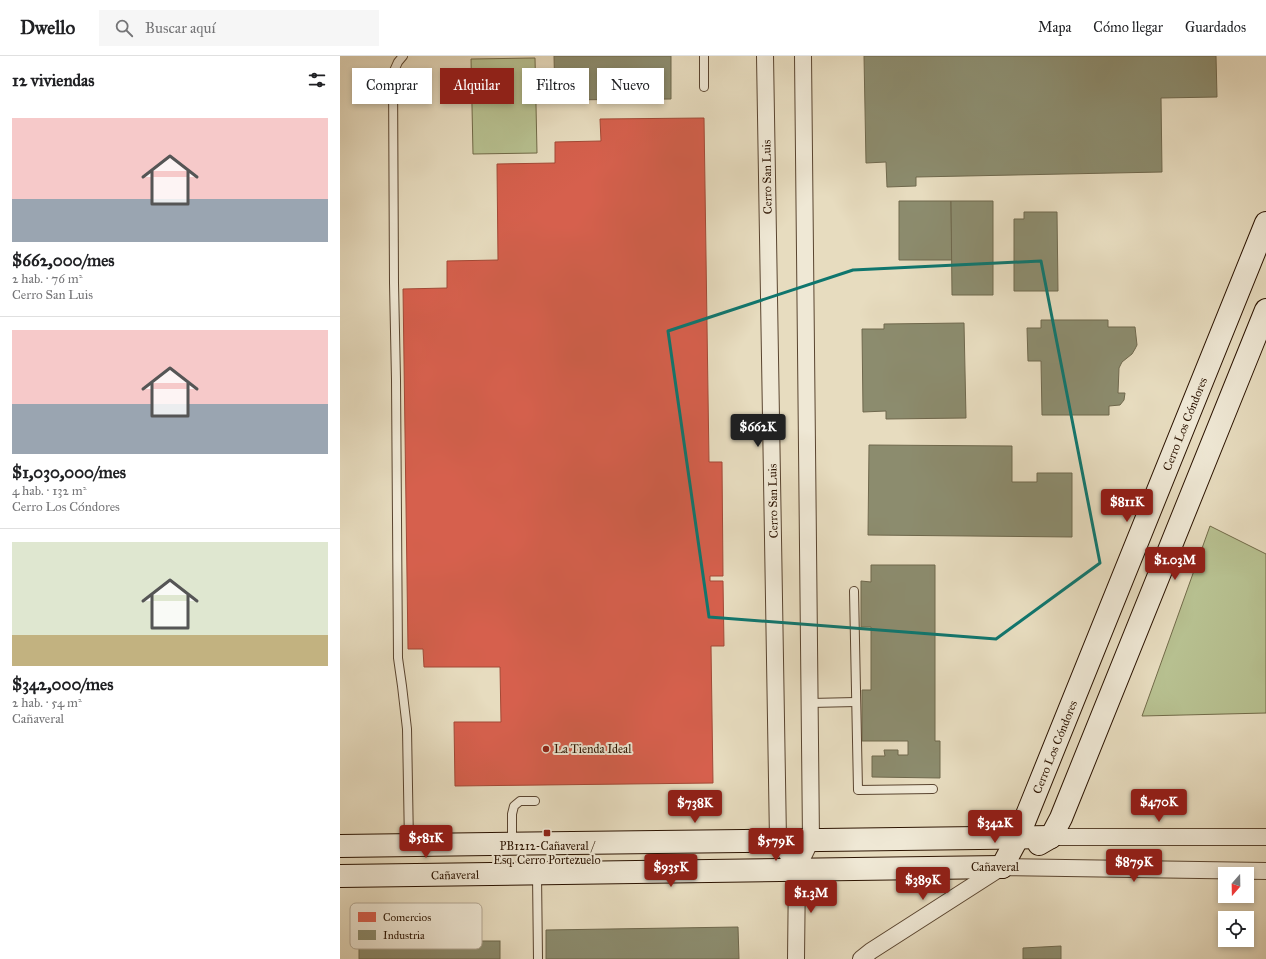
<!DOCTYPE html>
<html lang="es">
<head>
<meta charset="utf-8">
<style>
  :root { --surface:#fff; --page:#f6f6f6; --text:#202124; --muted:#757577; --line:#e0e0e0; --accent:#8f2418 }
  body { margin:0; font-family:"IM FELL Great Primer",serif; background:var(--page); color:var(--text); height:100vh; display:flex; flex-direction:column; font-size:15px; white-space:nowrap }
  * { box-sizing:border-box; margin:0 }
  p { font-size:13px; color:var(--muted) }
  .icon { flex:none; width:22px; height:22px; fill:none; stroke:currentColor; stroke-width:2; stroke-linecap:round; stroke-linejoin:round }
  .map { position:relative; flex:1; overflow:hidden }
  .panel { display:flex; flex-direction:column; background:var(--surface); width:340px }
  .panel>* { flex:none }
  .top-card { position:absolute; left:12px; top:12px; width:380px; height:36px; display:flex; gap:8px }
  .needle { width:26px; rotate:200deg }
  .buttons { position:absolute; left:878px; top:811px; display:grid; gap:8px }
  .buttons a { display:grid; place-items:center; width:36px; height:36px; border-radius:0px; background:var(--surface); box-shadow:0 2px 6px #0003; font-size:20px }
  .price { position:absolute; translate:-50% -34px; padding:0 9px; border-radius:4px; background:var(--accent); color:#fff; font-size:13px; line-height:26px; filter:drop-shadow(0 1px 2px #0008) }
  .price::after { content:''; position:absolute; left:50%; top:24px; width:12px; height:9px; margin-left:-6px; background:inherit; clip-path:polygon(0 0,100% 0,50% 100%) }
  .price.current { background:#222; color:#fff }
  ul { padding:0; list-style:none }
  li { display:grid; align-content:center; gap:8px; height:212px; padding:0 12px }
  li+li { border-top:1px solid var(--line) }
  li span { display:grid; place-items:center; height:124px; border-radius:0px; color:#555 }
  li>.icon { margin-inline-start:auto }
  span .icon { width:72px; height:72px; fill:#fffc; stroke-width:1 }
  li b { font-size:17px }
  h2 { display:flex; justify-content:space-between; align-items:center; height:48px; padding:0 12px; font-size:17px }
  .chip { padding:0 14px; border-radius:0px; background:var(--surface); box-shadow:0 2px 6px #0003; font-size:14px; line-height:36px }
  .chip.current { background:var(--accent); color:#fff }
  header { display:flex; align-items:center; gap:24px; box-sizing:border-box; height:56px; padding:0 20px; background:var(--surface); border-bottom:1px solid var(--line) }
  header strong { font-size:19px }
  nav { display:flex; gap:22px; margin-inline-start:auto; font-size:14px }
  .search { width:280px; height:36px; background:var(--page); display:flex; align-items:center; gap:10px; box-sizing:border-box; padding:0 14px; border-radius:0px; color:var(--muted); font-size:15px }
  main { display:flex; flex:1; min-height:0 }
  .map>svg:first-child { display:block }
  .green { fill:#b7c090; stroke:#716a48 }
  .shops { fill:#d6604d; stroke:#a34936 }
  .industry { fill:#8c8c6e; stroke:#6f684d }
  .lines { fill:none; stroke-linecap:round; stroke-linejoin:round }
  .lane-casing { stroke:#5a4530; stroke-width:10 }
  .street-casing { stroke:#5a4530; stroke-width:18 }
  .secondary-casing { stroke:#2b1300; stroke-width:24 }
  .lane { stroke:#efe8d5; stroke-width:8 }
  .street { stroke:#efe8d5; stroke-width:16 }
  .secondary { stroke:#efe8d5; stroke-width:22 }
  .marked { fill:none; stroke:#0f766e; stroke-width:3; stroke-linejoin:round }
  .poi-dot { fill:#8f2418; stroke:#efe8d5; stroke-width:1.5 }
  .labels { text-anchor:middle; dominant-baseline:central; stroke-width:4; stroke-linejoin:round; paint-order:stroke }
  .street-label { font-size:12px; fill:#2b1300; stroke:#efe8d5 }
  .poi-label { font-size:12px; fill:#2b1300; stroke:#efe8d5; text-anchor:start }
  .key { fill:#efe8d5; stroke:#b4a895; stroke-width:1 }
  .key-label { font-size:11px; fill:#2b1300 }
</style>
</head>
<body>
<header>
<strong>Dwello</strong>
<div class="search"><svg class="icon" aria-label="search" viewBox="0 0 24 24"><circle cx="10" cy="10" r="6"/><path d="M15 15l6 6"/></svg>Buscar aquí</div>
<nav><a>Mapa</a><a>Cómo llegar</a><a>Guardados</a></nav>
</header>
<main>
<section class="panel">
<h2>12 viviendas<svg class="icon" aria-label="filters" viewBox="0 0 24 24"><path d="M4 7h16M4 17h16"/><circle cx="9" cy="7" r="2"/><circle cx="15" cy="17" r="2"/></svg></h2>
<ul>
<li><span style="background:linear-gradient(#f6c9c9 65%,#9aa5b1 0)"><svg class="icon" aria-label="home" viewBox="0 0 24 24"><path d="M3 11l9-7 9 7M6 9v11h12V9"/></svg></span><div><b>$662,000/mes</b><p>2 hab. · 76 m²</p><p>Cerro San Luis</p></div></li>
<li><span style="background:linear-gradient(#f6c9c9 60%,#9aa5b1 0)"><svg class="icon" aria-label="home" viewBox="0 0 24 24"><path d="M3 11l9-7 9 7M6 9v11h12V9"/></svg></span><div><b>$1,030,000/mes</b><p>4 hab. · 132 m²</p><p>Cerro Los Cóndores</p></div></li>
<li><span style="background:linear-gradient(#dfe7d0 75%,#c2b280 0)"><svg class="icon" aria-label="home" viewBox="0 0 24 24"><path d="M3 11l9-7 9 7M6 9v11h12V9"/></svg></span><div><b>$342,000/mes</b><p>2 hab. · 54 m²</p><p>Cañaveral</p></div></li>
</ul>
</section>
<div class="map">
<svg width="926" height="903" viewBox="0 0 926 903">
  <rect width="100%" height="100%" fill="#e7dcbf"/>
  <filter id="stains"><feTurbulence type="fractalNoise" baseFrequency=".005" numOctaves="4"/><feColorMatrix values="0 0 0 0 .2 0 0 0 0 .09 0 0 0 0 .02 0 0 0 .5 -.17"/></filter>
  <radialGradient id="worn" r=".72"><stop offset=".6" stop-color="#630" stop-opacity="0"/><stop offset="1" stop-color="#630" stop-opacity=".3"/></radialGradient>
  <g class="green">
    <path d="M195 2 197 97 133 98 131 3Z"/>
    <path d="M870 470 926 498V657L802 660Z"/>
  </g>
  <path class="shops" d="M364 62 369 406H382L383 520H370V525H383L384 590H371L373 727 115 730 114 666H161L160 611H84L83 593H68L63 233 107 232V205L158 204 157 108 215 107V86L261 85 260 63Z"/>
  <g class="industry">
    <path d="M214 0H331V43L215 44Z"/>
    <path d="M524 0H876L877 41 821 42 822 116 576 121V130L547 131 546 106 526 107Z"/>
    <path d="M559 145H611L612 204H559Z"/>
    <path d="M611 145H653V239H612Z"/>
    <path d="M684 156H717L718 235H674V163H684Z"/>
    <path d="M701 264H768V271H795L797 289 795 293 792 298 782 306 779 312 778 337H785L784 344 780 349 769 350V359H702L701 305H688L687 272H701Z"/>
    <path d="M624 267 626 362 546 363V355L523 356 522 273H544V268Z"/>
    <path d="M529 389 672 390V426H697V417H732V481L528 479Z"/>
    <path d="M531 509H595V685H600V722L532 721V700H545L544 694H558V699H568V685H522V634H531V571H521V525L531 526Z"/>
    <path d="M398 871 399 903H206V874Z"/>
    <rect x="19" y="885" width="141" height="18"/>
    <path d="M721 890V903H683V892Z"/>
  </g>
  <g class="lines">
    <g class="lane-casing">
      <g id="lane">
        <path d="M63 0 58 6 53 17 54 227 56 324 58 602 62 630 67 673 69 788"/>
        <path d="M364 0V31"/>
        <path d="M514 535 518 734 593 733"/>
        <path d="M470 647 516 646"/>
        <path d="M172 786V758L174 750 180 745H195"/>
        <path d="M197 818 198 903"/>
      </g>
    </g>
    <g class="street-casing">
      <g id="street">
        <path d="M425 0 438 784 457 813"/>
        <path d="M711 781H926"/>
        <path d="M456 903 457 813 471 784 463 0"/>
        <path d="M521 903 531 895 662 811 926 815"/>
      </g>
    </g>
    <g class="secondary-casing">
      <g id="secondary">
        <path d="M699 788 711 781 721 762 926 254"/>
        <path d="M0 790 711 781"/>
        <path d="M662 811 678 781 926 167"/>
        <path d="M0 820 662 811"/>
      </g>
    </g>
    <use href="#lane" class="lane"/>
    <use href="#street" class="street"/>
    <use href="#secondary" class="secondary"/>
  </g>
  <path class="marked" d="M701 205 760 507 656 583 369 561 328 275 513 214Z"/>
  <g class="poi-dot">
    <circle cx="206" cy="693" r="4"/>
    <rect x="203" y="773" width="8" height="8" rx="2"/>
  </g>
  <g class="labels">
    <g class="street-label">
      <text transform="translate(427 121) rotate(-91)">Cerro San Luis</text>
      <text transform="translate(845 368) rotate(-68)">Cerro Los Cóndores</text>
      <text transform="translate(433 445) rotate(-91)">Cerro San Luis</text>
      <text transform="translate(715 691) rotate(-68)">Cerro Los Cóndores</text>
      <text x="655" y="811">Cañaveral</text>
      <text transform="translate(115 819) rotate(-1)">Cañaveral</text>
    </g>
    <g class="poi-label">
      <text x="214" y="693">La Tienda Ideal</text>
      <text x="207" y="790" text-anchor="middle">PB1212-Cañaveral /<tspan x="207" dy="14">Esq. Cerro Portezuelo</tspan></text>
    </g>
  </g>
  <rect x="10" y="847" width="132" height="46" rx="6" class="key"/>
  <rect x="18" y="856" width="18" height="10" fill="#d6604d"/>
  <rect x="18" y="874" width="18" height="10" fill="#8c8c6e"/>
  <g class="key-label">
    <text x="43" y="865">Comercios</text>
    <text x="43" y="883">Industria</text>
  </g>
  <rect width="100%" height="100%" filter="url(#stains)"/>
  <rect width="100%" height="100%" fill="url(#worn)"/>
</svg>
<div class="buttons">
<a><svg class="needle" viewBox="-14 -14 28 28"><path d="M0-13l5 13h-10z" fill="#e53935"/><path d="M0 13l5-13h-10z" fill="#757577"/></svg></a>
<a><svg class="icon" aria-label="locate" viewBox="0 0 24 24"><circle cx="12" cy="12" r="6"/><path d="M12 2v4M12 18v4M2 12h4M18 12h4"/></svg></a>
</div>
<b class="price current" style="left:418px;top:392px">$662K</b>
<b class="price" style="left:787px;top:467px">$811K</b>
<b class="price" style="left:835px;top:525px">$1.03M</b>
<b class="price" style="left:819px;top:767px">$470K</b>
<b class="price" style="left:355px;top:768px">$738K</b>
<b class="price" style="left:655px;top:788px">$342K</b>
<b class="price" style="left:86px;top:803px">$581K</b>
<b class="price" style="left:436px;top:806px">$579K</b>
<b class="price" style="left:794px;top:827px">$879K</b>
<b class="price" style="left:331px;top:832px">$935K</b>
<b class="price" style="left:583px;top:845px">$389K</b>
<b class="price" style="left:471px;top:858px">$1.3M</b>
<div class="top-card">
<a class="chip">Comprar</a>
<a class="chip current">Alquilar</a>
<a class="chip">Filtros</a>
<a class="chip">Nuevo</a>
</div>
</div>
</main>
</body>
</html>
